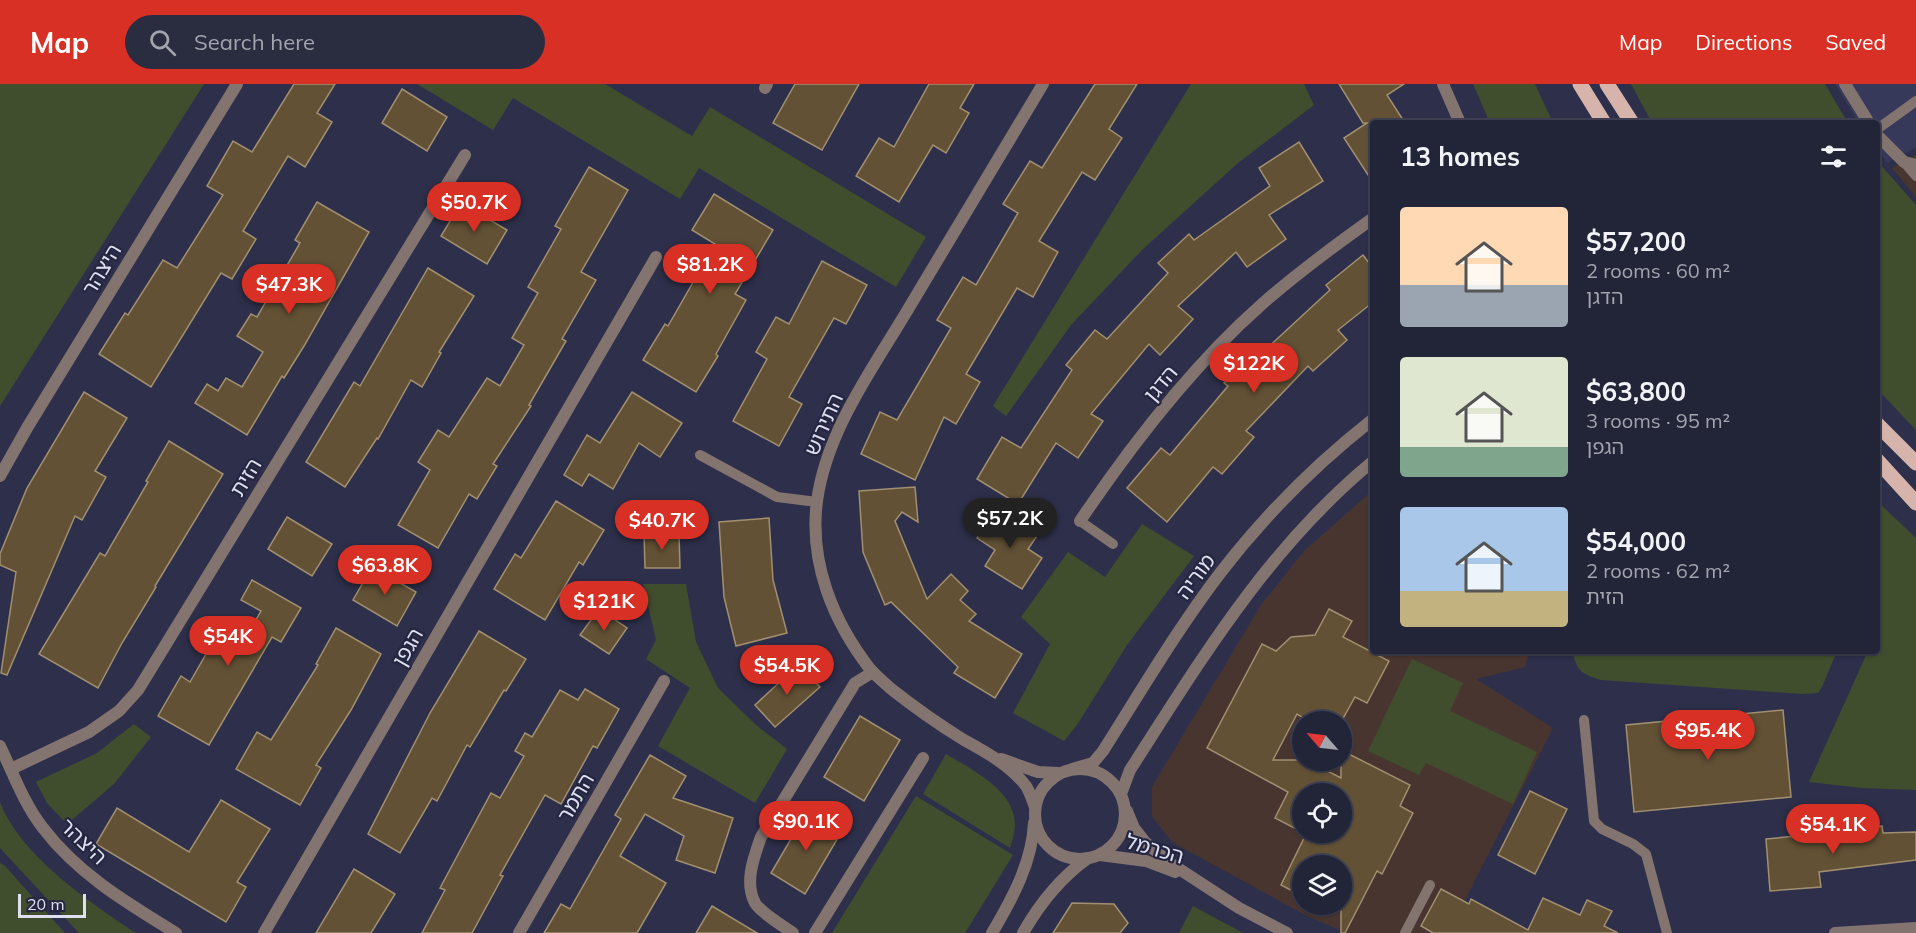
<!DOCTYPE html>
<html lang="en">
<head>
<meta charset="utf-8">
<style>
  :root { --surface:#222438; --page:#2a2c40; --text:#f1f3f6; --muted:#a2a4ae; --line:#3f4153; --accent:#d93025 }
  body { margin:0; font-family:Mulish,"Noto Sans Hebrew",sans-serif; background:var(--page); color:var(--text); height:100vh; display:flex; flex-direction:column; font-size:22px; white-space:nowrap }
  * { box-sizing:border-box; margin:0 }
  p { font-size:20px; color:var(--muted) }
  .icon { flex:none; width:33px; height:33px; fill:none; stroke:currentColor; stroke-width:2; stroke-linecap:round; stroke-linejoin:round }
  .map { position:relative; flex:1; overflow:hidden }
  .sheet { position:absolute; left:1370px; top:36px; width:510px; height:534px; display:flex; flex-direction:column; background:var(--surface); border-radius:6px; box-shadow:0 2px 4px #0004,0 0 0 2px var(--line) }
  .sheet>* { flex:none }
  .needle { width:39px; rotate:298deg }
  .buttons { position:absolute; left:1292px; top:627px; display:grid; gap:12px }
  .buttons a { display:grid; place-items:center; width:60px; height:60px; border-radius:50%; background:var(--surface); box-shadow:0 2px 4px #0004,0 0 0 2px var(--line); font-size:30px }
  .scale { position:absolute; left:18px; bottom:15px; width:68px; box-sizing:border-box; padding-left:6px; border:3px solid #dee0f1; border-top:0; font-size:16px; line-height:21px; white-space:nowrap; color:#dee0f1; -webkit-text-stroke:4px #252640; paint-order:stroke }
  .price { position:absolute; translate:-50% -51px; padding:0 14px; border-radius:21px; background:var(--accent); color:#fff; font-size:20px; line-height:39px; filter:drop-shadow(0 2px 3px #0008) }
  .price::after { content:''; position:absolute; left:50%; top:36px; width:18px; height:14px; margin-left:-9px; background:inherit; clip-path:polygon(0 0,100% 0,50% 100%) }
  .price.on { background:#222; color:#fff }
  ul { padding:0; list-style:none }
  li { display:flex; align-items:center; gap:18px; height:150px; padding:0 30px }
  li span { display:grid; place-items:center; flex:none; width:168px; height:120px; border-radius:6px; color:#555 }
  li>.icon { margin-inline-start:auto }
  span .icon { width:72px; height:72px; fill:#fffc; stroke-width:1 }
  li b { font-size:26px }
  h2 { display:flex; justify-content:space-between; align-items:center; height:72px; padding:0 30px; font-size:26px }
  header { display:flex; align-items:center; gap:36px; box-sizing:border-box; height:84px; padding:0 30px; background:var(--accent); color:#fff }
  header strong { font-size:28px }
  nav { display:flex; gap:33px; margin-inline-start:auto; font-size:21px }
  .search { width:420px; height:54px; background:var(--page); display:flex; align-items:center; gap:15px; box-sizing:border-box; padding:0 21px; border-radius:33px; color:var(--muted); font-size:22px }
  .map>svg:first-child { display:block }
  .built { fill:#37395b }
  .education { fill:#493530; fill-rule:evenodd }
  .green { fill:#404e2e }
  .building { fill:#625135; stroke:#a18f70; stroke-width:1.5 }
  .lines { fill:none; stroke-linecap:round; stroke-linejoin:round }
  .service { stroke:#847470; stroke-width:10 }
  .minor { stroke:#847470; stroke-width:12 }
  .tertiary { stroke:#847470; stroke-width:12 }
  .primary { stroke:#d6b4ab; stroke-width:15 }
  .labels { text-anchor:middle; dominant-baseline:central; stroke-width:4.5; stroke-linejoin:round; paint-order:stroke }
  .street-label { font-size:21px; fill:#dee0f1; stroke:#252640 }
</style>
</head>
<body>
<header>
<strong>Map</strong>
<div class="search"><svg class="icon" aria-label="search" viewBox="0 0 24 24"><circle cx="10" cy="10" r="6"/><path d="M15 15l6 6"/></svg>Search here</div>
<nav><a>Map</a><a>Directions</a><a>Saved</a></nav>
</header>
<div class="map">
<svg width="1916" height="849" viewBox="0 0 1916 849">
  <rect width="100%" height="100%" fill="#2e304b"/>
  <path class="built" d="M1835 0H1916V63L1887 79 1877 64 1876 39H1859Z"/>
  <g class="education">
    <path d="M1916 71V113L1892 84Z"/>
    <path d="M1372 407V567H1530L1525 583 1476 595 1553 644 1448 849H1347L1307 832 1172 758 1152 732V703L1261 521 1305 466ZM1302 638H1341V676H1302ZM1302 710H1341V748H1302ZM1302 782H1341V820H1302Z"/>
  </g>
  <g class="green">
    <path d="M0 0H204L0 322Z"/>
    <path d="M417 0H605L692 52 710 23 926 153 896 203 699 84 680 115 513 14 493 46Z"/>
    <path d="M1191 0H1304L1314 21 1238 79 1142 166 1071 241 1006 332 993 322Z"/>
    <path d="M1473 0H1535L1553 39H1490Z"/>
    <path d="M1631 0H1825L1848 39H1652Z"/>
    <path d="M1876 74 1885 86 1916 121V346L1877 305Z"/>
    <path d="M1877 417 1916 454V706L1862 704 1809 698 1868 567H1876L1877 549 1880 540 1876 513Z"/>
    <path d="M1142 440 1194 472 1127 561 1077 641 1064 657 1013 629 1050 560 1021 533 1068 468 1105 493Z"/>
    <path d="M643 500H686L696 558 718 604 756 641 787 665 755 719 658 662 690 604 646 575 656 556Z"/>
    <path d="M1573 567H1837L1822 603 1818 609 1802 610 1601 596C1583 590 1576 588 1573 567Z"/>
    <path d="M1412 575 1463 599 1450 627 1537 668 1513 720 1426 679 1419 691 1368 667Z"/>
    <path d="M134 640 151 653 114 700 67 740 47 719 36 698 97 669Z"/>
    <path d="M946 670C972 686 1015 706 1015 741 1015 748 1012 757 1010 764L923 710Z"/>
    <path d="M916 712 1013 771 965 849H832Z"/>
    <path d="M0 718C19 770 90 819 136 849H79L0 764Z"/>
    <path d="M0 779 5 782 65 849H0Z"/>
    <path d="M1193 822 1243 849H1179Z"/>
  </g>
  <g class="building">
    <path d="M294 0H335L317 29 332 38 305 83 288 72 243 147 256 155 232 195 221 189 151 303 99 270 125 229 128 231 163 176 177 184 223 111 207 102 233 57 252 68Z"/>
    <path d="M795 0H859L822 66 773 39Z"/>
    <path d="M929 0H974L960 24 969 29 946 69 933 61 899 118 856 92 879 54 894 63Z"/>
    <path d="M1095 0H1137L1109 45 1122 54 1095 96 1082 88 1039 157 1058 168 1033 213 1017 204 966 290 980 298 956 340 944 333 915 396 861 370 880 328 897 336 951 244 937 236 963 193 976 201 1018 129 1003 120 1030 77 1042 84Z"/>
    <path d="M1339 0H1404L1387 11 1405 39H1372V97L1344 54 1367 39H1363Z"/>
    <path d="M402 5 447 33 427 67 382 39Z"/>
    <path d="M1299 58 1323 97 1269 131 1286 155 1247 183 1236 168 1178 222 1193 235 1160 271 1149 260 1091 330 1103 337 1078 374 1056 359 1018 420 977 395 1002 353 1021 364 1072 286 1066 281 1095 246 1107 255 1168 189 1158 179 1189 150 1194 156 1270 102 1259 84Z"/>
    <path d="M589 83 628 106 581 188 596 196 562 255 566 257 529 321 531 322 493 380 497 382 477 415 469 410 438 464 398 441 430 386 418 378 438 346 449 353 487 294 500 302 524 261 512 254 538 209 528 203 561 145 555 142Z"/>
    <path d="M714 110 773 146 735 210 746 216 716 270 718 272 696 308 643 276 665 240 668 242 715 160 692 146Z"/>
    <path d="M317 118 369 148 304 262 284 294 282 292 247 351 195 319 207 300 218 307 226 294 242 303 263 268 237 252 251 230 257 233 300 159 295 156Z"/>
    <path d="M461 119 507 146 487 180 441 152Z"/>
    <path d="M1363 171 1372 183V219L1338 246 1347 256 1313 287 1308 282 1246 347 1254 353 1222 390 1213 383 1167 438 1127 404 1161 364 1170 371 1228 302 1224 299 1259 262 1264 267 1330 206 1326 201Z"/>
    <path d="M822 177 867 201 846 240 834 234 789 313 802 320 779 362 733 337 767 275 756 268 776 233 789 240Z"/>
    <path d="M428 184 474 212 439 268 441 269 422 303 411 296 378 355 377 354 345 403 306 378 354 298 360 302Z"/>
    <path d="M84 308 127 334 95 387 106 393 82 436 75 432 7 591 1 589 16 488 0 481V470L27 404Z"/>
    <path d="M632 308 682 339 660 373 639 359 613 405 589 390 582 402 564 391 587 351 600 359Z"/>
    <path d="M169 357 223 390 155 502 156 503 122 559 98 604 39 570 100 469 105 472 148 398 146 397Z"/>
    <path d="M915 403 918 438 902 428 895 437 927 515 951 490 968 507 960 516 976 530 969 537 1022 570 995 614 954 589 958 583 891 518 885 521 863 468 859 407Z"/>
    <path d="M556 417 604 446 583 481 579 478 545 536 494 505 515 470 521 474Z"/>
    <path d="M995 426 1037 452 1028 465 1042 474 1022 505 985 482 995 466 977 454Z"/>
    <path d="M287 433 332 460 312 492 268 465Z"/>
    <path d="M769 434 773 496 787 549 736 562 724 513 719 438Z"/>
    <path d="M679 449 680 484H645L644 450Z"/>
    <path d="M372 483 416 508 397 542 353 516Z"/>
    <path d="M252 496 301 524 281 558 272 553 209 661 158 632 181 592 190 598 221 544 244 557 261 527 241 516Z"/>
    <path d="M599 525 627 544 609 570 580 551Z"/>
    <path d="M1329 525 1352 537 1343 553 1389 577 1367 619 1355 613 1341 638H1310L1297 630 1273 676H1306L1341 694V666L1410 701 1400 722 1413 729 1382 790 1377 787 1345 849H1341V782H1302V812L1281 801 1307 748H1341V710H1302V748L1275 734 1288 708 1207 664 1262 560 1276 567 1291 553 1315 551Z"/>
    <path d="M336 544 381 570 351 626 316 681 321 684 300 721 236 685 257 648 271 656 318 581 316 580Z"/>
    <path d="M479 547 526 575 506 607 504 606 470 663 467 661 437 717 432 714 400 769 368 750 430 629Z"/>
    <path d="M799 580 820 603 775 643 755 621Z"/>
    <path d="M585 605 619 625 597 664 593 662 561 720 545 711 500 791 503 792 472 849H422L445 806 440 804 491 709 500 714 524 672 515 667 525 649 532 653 560 606 578 616Z"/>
    <path d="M1783 626 1791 713 1634 728 1626 641Z"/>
    <path d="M860 632 900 656 864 717 824 693Z"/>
    <path d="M650 671 686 692 673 714 733 734 715 789 676 776 684 752 645 730 620 772 666 799 637 849H544L561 820 570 825 621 735 615 731Z"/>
    <path d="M1530 707 1567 725 1535 790 1498 771Z"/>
    <path d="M221 716 270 745 237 798 246 803 226 838 96 760 117 724 189 768Z"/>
    <path d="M808 726 842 747 805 810 771 789Z"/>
    <path d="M1882 742 1883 749 1916 748V776L1819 788 1821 803 1770 807 1766 755 1829 749Z"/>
    <path d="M354 785 395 810 371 849H316Z"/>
    <path d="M1441 805 1469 820 1471 815 1528 846 1543 814 1580 831 1587 816 1612 827 1604 842 1618 849H1433L1421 842Z"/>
    <path d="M1072 819 1114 820 1128 839 1120 849H1053Z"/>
    <path d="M712 822 757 849H696Z"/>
  </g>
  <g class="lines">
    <g class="service">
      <path d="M1876 46 1916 17"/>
      <path d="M1904 78 1916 92"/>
      <path d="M700 371 777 413 817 418"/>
      <path d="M1080 437 1113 460"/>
      <path d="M1584 636 1594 737 1602 745 1633 760 1646 770 1667 849"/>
      <path d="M1405 849 1430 801"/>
    </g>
    <g class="minor">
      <path d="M1443 0 1460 39"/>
      <path d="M1845 0 1869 39"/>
      <path d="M765 4 767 0"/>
      <path d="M1876 50 1904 78 1916 81"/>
      <path d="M1080 437C1132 360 1192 282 1261 221 1296 190 1334 162 1372 135"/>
      <path d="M11 685 89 648 119 627 138 606 465 71"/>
      <path d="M264 849 656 173"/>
      <path d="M519 849 664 597"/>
      <path d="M793 849C783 842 761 829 755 819 744 798 754 773 761 753L855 599 873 588"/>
      <path d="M815 849 923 674"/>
      <path d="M1835 849 1916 844"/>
    </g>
    <g class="tertiary">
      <path d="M0 392 27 344 237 0"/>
      <path d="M0 662C13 689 24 720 43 744 78 790 127 819 176 849"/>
      <path d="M1001 675 1038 688 1058 689"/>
      <circle cx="1080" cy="730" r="45"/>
      <path d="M1072 685 1093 679 1103 667C1141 607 1178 544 1221 488 1265 431 1316 380 1372 336"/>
      <path d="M1121 710 1130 686C1202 574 1268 464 1372 378"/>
      <path d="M1035 723C1032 716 1030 708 1026 702 1011 682 986 668 964 656 938 640 914 623 890 604 884 598 876 592 870 585 833 537 809 479 817 417 827 345 874 283 910 222 954 148 999 74 1043 0"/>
      <path d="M1127 727 1134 744 1145 758 1170 779 1239 824 1287 849"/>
      <path d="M1100 771 1146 777 1175 788"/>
      <path d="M992 849C1012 815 1032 779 1034 739"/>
      <path d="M1023 849C1040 819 1060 794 1088 774"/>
    </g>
    <g class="primary">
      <path d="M1580 0 1604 39"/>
      <path d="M1607 0 1632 39"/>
      <path d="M1876 339 1916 379"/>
      <path d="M1876 375 1916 419"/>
    </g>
  </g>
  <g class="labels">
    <g class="street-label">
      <text transform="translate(101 185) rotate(-59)">היצהר</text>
      <text transform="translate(1160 299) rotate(-50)">הדגן</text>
      <text transform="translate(823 340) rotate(-66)">התירוש</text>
      <text transform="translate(245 393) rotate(-59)">הזית</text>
      <text transform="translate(1195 492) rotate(-54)">מוריה</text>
      <text transform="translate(407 563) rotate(-60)">הגפן</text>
      <text transform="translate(575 713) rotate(-60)">התמר</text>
      <text transform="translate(84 757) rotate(44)">היצהר</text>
      <text transform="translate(1155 764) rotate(16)">הכרמל</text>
    </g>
  </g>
</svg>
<div class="buttons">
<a><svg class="needle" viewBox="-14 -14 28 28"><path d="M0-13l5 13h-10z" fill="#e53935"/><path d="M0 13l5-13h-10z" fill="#a2a4ae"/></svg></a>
<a><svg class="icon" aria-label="locate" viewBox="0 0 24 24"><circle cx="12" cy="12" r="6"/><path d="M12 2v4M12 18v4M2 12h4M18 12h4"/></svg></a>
<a><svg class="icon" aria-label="layers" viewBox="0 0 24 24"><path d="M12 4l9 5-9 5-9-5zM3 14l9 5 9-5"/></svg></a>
</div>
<div class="scale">20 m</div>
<b class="price" style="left:474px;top:149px">$50.7K</b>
<b class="price" style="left:710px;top:211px">$81.2K</b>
<b class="price" style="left:289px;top:231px">$47.3K</b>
<b class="price" style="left:1254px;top:310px">$122K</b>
<b class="price on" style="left:1010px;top:465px">$57.2K</b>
<b class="price" style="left:662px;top:467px">$40.7K</b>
<b class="price" style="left:385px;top:512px">$63.8K</b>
<b class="price" style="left:604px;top:548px">$121K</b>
<b class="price" style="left:228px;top:583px">$54K</b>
<b class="price" style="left:787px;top:612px">$54.5K</b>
<b class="price" style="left:1708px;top:677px">$95.4K</b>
<b class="price" style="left:806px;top:768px">$90.1K</b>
<b class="price" style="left:1833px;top:771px">$54.1K</b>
<section class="sheet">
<h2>13 homes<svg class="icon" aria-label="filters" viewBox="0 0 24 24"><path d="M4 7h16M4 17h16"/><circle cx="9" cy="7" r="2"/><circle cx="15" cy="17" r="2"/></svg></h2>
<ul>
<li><span style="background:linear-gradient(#ffd9b3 65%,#9aa5b1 0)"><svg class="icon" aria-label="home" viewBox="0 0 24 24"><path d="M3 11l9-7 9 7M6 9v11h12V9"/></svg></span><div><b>$57,200</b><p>2 rooms · 60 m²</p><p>הדגן</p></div></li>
<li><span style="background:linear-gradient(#dfe7d0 75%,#7fa58c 0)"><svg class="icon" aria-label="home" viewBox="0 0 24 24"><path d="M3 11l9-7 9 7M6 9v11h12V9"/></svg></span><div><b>$63,800</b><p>3 rooms · 95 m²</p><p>הגפן</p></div></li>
<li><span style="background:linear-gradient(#a9c7e8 70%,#c2b280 0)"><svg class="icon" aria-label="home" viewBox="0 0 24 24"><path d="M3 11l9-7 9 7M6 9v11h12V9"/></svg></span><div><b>$54,000</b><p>2 rooms · 62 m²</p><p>הזית</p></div></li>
</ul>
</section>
</div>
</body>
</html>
